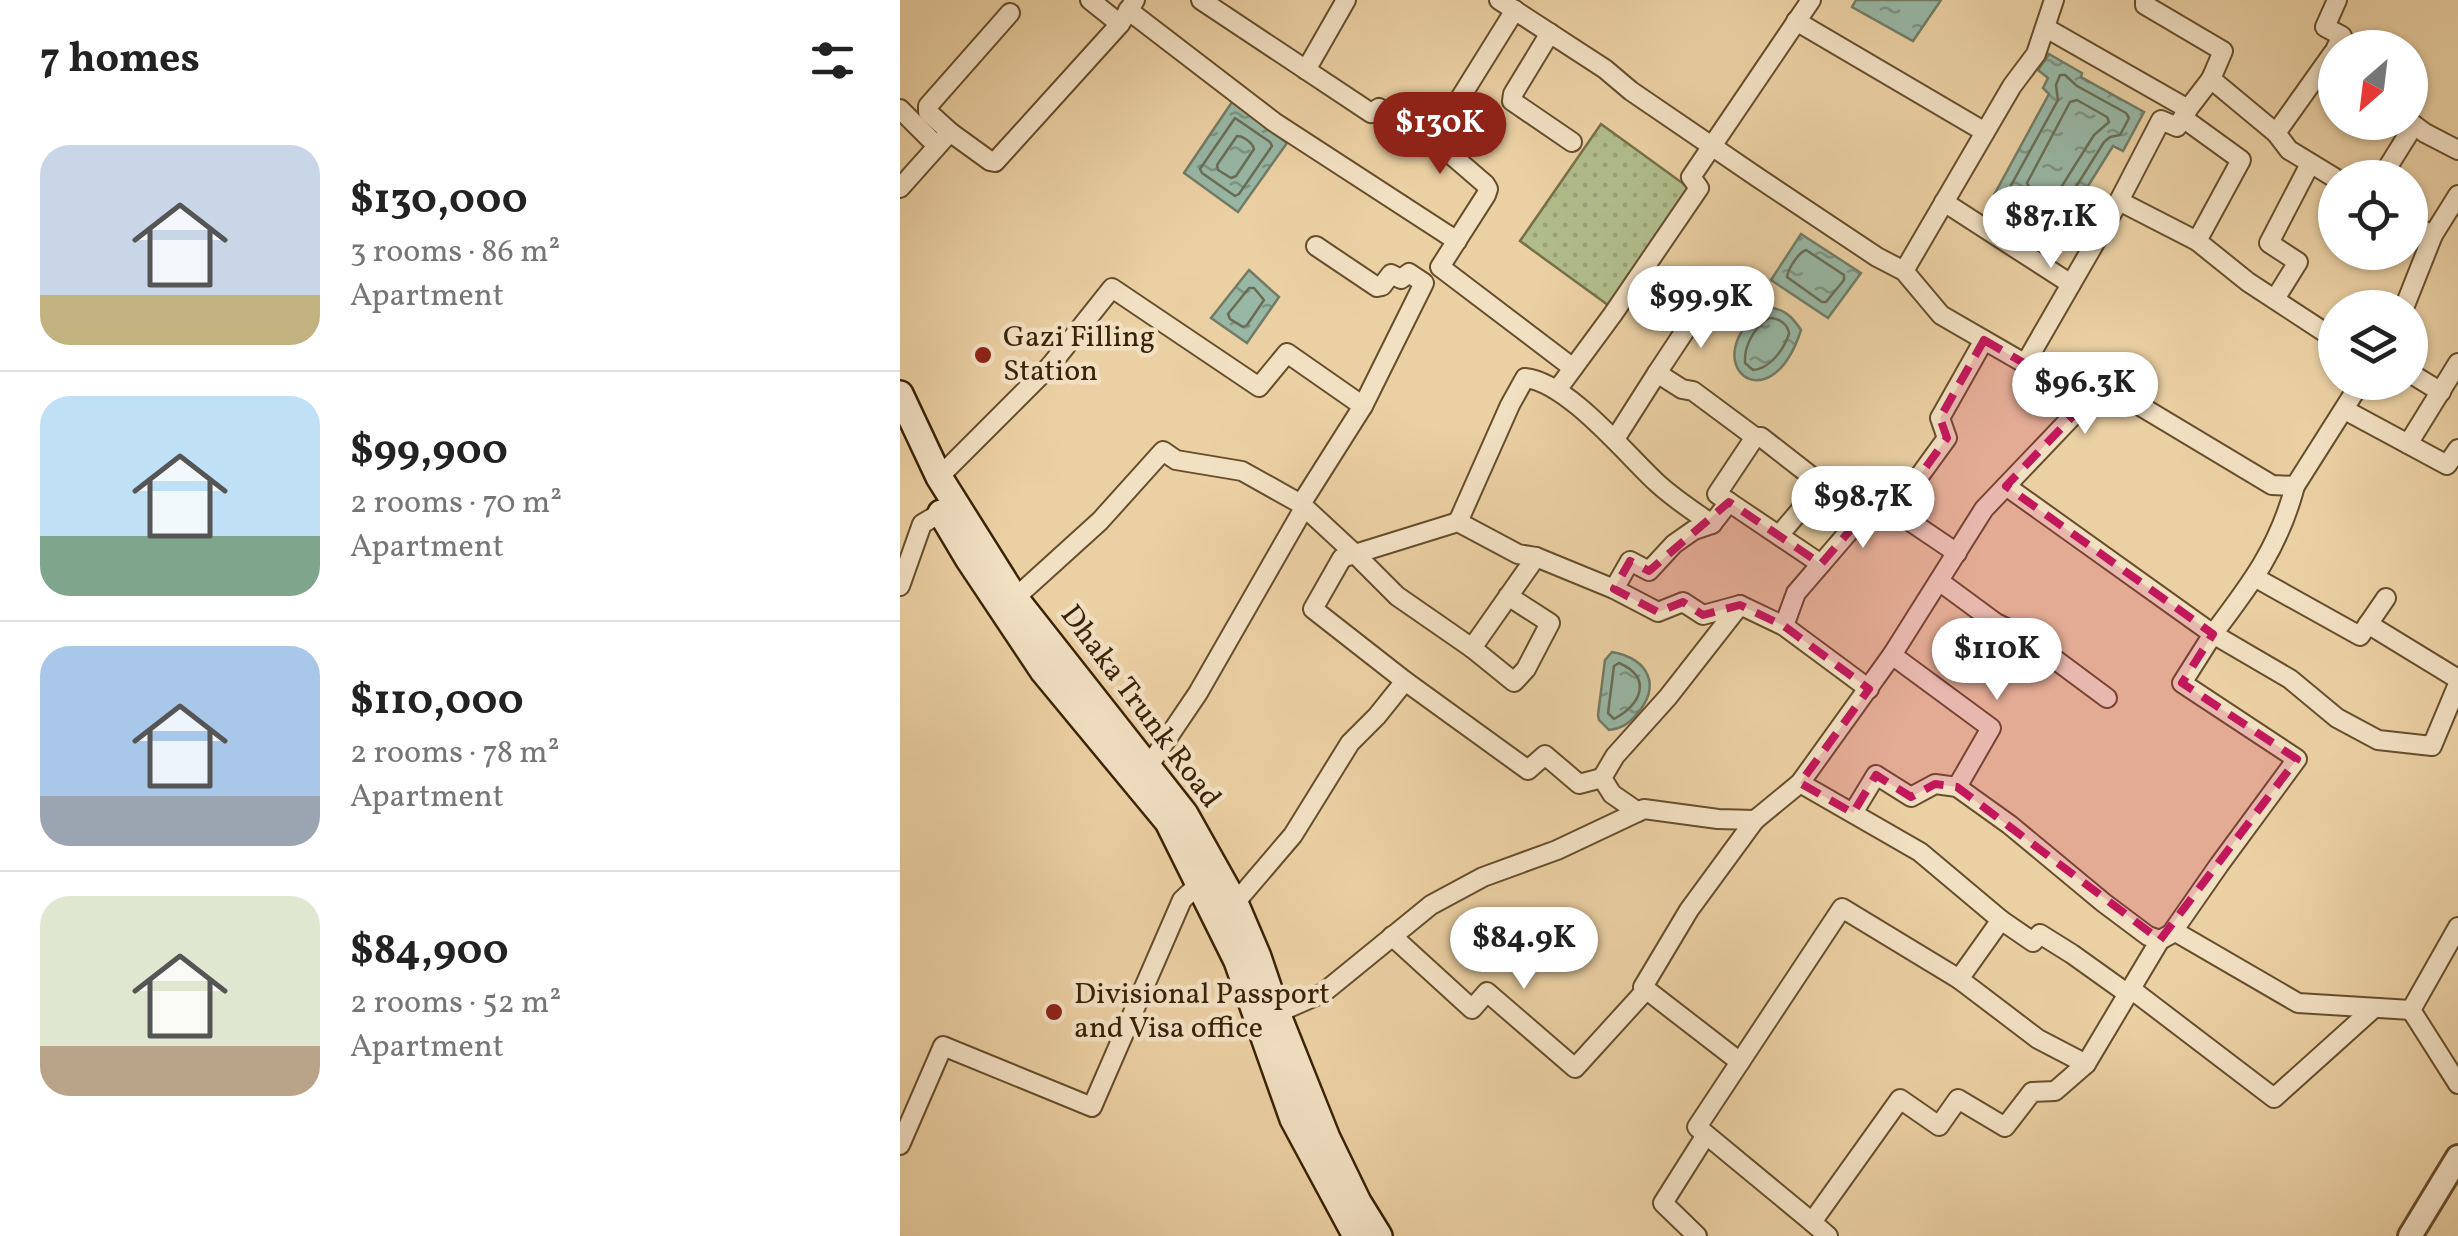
<!DOCTYPE html>
<html lang="en">
<head>
<meta charset="utf-8">
<style>
  :root { --surface:#fff; --page:#f6f6f6; --text:#222; --muted:#767676; --line:#e0e0e0; --accent:#8f2418 }
  body { margin:0; font-family:Vollkorn,serif; background:var(--page); color:var(--text); height:100vh; display:flex; flex-direction:column; font-size:38px; white-space:nowrap }
  * { box-sizing:border-box; margin:0 }
  p { font-size:32px; color:var(--muted) }
  .icon { flex:none; width:55px; height:55px; fill:none; stroke:currentColor; stroke-width:2; stroke-linecap:round; stroke-linejoin:round }
  .map { position:relative; flex:1; overflow:hidden }
  .side { display:flex; flex-direction:column; background:var(--surface); width:900px }
  .side>* { flex:none }
  .needle { width:65px; rotate:208deg }
  .buttons { position:absolute; left:1418px; top:30px; display:grid; gap:20px }
  .buttons a { display:grid; place-items:center; width:110px; height:110px; border-radius:50%; background:var(--surface); box-shadow:0 2px 8px #0004; font-size:50px }
  .price { position:absolute; translate:-50% -85px; padding:0 22px; border-radius:35px; background:#fff; color:#222; font-size:32px; line-height:65px; filter:drop-shadow(0 2px 5px #0008) }
  .price::after { content:''; position:absolute; left:50%; top:60px; width:30px; height:22px; margin-left:-15px; background:inherit; clip-path:polygon(0 0,100% 0,50% 100%) }
  .price.current { background:var(--accent); color:#fff }
  ul { padding:0; list-style:none }
  li { display:flex; align-items:center; gap:30px; height:250px; padding:0 40px }
  li+li { border-top:2px solid var(--line) }
  li span { display:grid; place-items:center; flex:none; width:280px; height:200px; border-radius:30px; color:#555 }
  li>.icon { margin-inline-start:auto }
  span .icon { width:120px; height:120px; fill:#fffc; stroke-width:1 }
  li b { font-size:42px }
  h2 { display:flex; justify-content:space-between; align-items:center; height:120px; padding:0 40px; font-size:42px }
  main { display:flex; flex:1; min-height:0 }
  .map>svg:first-child { display:block }
  .green { fill:url(#green-dots); stroke:#767048; stroke-width:2.5 }
  .water { fill:url(#water-ripples); stroke:#727c65; stroke-width:2.5 }
  .lines { fill:none; stroke-linecap:round; stroke-linejoin:round }
  .shore { stroke:#696d55; stroke-width:2.5 }
  .minor-casing { stroke:#664e2c; stroke-width:22 }
  .tertiary-casing { stroke:#664e2c; stroke-width:28 }
  .secondary-casing { stroke:#3a2305; stroke-width:30 }
  .minor { stroke:#f2e0c3; stroke-width:18 }
  .tertiary { stroke:#f2e0c3; stroke-width:22 }
  .secondary { stroke:#f2e0c3; stroke-width:25 }
  .marked { fill:#c2185b; fill-opacity:0.2; stroke:#c2185b; stroke-width:8; stroke-dasharray:20 12; stroke-linejoin:round }
  .poi-dot { fill:#8f2418; stroke:#f2e0c3; stroke-width:4 }
  .labels { text-anchor:middle; dominant-baseline:central; stroke-width:9; stroke-linejoin:round; paint-order:stroke }
  .poi-label { font-size:30px; fill:#3a2305; stroke:#f2e0c3; text-anchor:start }
  .street-label { font-size:30px; fill:#3a2305; stroke:#f2e0c3 }
</style>
</head>
<body>
<main>
<section class="side">
<h2>7 homes<svg class="icon" aria-label="filters" viewBox="0 0 24 24"><path d="M4 7h16M4 17h16"/><circle cx="9" cy="7" r="2"/><circle cx="15" cy="17" r="2"/></svg></h2>
<ul>
<li><span style="background:linear-gradient(#c9d6e8 75%,#c2b280 0)"><svg class="icon" aria-label="home" viewBox="0 0 24 24"><path d="M3 11l9-7 9 7M6 9v11h12V9"/></svg></span><div><b>$130,000</b><p>3 rooms · 86 m²</p><p>Apartment</p></div></li>
<li><span style="background:linear-gradient(#bfe0f5 70%,#7fa58c 0)"><svg class="icon" aria-label="home" viewBox="0 0 24 24"><path d="M3 11l9-7 9 7M6 9v11h12V9"/></svg></span><div><b>$99,900</b><p>2 rooms · 70 m²</p><p>Apartment</p></div></li>
<li><span style="background:linear-gradient(#a9c7e8 75%,#9aa5b1 0)"><svg class="icon" aria-label="home" viewBox="0 0 24 24"><path d="M3 11l9-7 9 7M6 9v11h12V9"/></svg></span><div><b>$110,000</b><p>2 rooms · 78 m²</p><p>Apartment</p></div></li>
<li><span style="background:linear-gradient(#dfe7d0 75%,#b9a48a 0)"><svg class="icon" aria-label="home" viewBox="0 0 24 24"><path d="M3 11l9-7 9 7M6 9v11h12V9"/></svg></span><div><b>$84,900</b><p>2 rooms · 52 m²</p><p>Apartment</p></div></li>
</ul>
</section>
<div class="map">
<svg width="1558" height="1236" viewBox="0 0 1558 1236">
  <defs>
    <pattern id="green-dots" width="8" height="8" patternUnits="userSpaceOnUse" patternTransform="scale(2.5)"><rect width="8" height="8" fill="#b1bc8b"/><path d="M2 2h.1M6 6h.1" fill="none" stroke="#99a176" stroke-width="1.8" stroke-linecap="round"/></pattern>
    <pattern id="water-ripples" width="26" height="14" patternUnits="userSpaceOnUse" patternTransform="scale(2.5)"><rect width="26" height="14" fill="#98b7a5"/><path d="M2 4q2-2 4 0t4 0M15 11q2-2 4 0t4 0" fill="none" stroke="#7d9484"/></pattern>
  </defs>
  <rect width="100%" height="100%" fill="#ebd0a3"/>
  <filter id="stains"><feTurbulence type="fractalNoise" baseFrequency=".002" numOctaves="4"/><feColorMatrix values="0 0 0 0 .2 0 0 0 0 .09 0 0 0 0 .02 0 0 0 .5 -.17"/></filter>
  <radialGradient id="worn" r=".72"><stop offset=".6" stop-color="#630" stop-opacity="0"/><stop offset="1" stop-color="#630" stop-opacity=".3"/></radialGradient>
  <path class="green" d="M701 124 792 190 712 308 620 241Z"/>
  <g class="water">
    <path d="M956 0H1041L1013 41 952 7Z"/>
    <path d="M1149 54 1182 73 1181 77 1244 112 1223 151 1213 146 1160 231 1094 195 1149 94 1143 88 1148 78 1138 70Z"/>
    <path d="M332 102 387 143 338 212 284 173Z"/>
    <path d="M901 234 961 273 928 318 871 280Z"/>
    <path d="M349 270 379 297 347 343 311 318Z"/>
    <path d="M866 307C883 308 892 316 901 330 869 429 791 360 866 307Z"/>
    <path d="M712 652C749 659 762 686 736 715 729 724 721 729 709 730L699 720 698 715 705 660Z"/>
  </g>
  <g class="lines">
    <g class="shore">
      <path d="M1160 75H1165L1177 86 1226 113 1229 118 1220 135 1210 137 1204 142 1159 214 1155 216 1112 194 1109 189 1158 100 1156 85Z"/>
      <path d="M1177 100 1207 117 1209 122 1194 135 1155 197 1149 199 1129 188 1127 183 1170 102Z"/>
      <path d="M335 118 370 142 372 146 339 194 335 196 302 173 300 169Z"/>
      <path d="M337 136C343 136 353 143 354 149L336 176 331 178 318 170 317 165Z"/>
      <path d="M906 250 944 275V280L926 302H922L887 277C888 269 898 253 906 250Z"/>
      <path d="M349 288H354L364 300 347 325 343 327 330 319 328 314Z"/>
      <path d="M869 318C878 317 889 325 889 334 884 349 870 369 853 370L845 363C844 345 854 328 869 318Z"/>
      <path d="M719 663C753 678 741 705 714 719L708 713 714 666Z"/>
    </g>
    <g class="minor-casing">
      <g id="minor">
        <path d="M190 0 220 24"/>
        <path d="M301 0 471 113 479 108 534 140 585 184 588 189 586 195 540 267 673 368"/>
        <path d="M1245 0V5L1323 51 1311 79 1376 133"/>
        <path d="M228 10 374 122 557 241"/>
        <path d="M896 21 1085 132"/>
        <path d="M1146 28 1288 109 1311 79"/>
        <path d="M650 33 613 94 612 101 672 142"/>
        <path d="M1436 48 1442 36 1425 27 1437 0"/>
        <path d="M1433 53 1376 133 1389 150 1435 178"/>
        <path d="M406 70 446 0"/>
        <path d="M0 109 37 146"/>
        <path d="M1288 109 1277 127 1261 120 1219 201 1297 241 1348 282 1435 339"/>
        <path d="M1283 118 1341 160 1297 241"/>
        <path d="M1510 122 1525 133 1558 150"/>
        <path d="M50 132 28 112V106L110 13"/>
        <path d="M534 140 615 10"/>
        <path d="M1481 178 1514 125"/>
        <path d="M0 188 50 132 90 161 95 162 220 24 235 0"/>
        <path d="M1044 202 1171 284"/>
        <path d="M1510 224 1533 235"/>
        <path d="M416 246 477 287 482 286 491 274 501 279 509 273 524 283 463 406"/>
        <path d="M1004 271 1112 86 1136 54 1154 0"/>
        <path d="M1375 299 1398 262 1369 243 1410 164"/>
        <path d="M1504 308 1533 235 1558 195"/>
        <path d="M1125 364 1219 201"/>
        <path d="M757 373 804 302"/>
        <path d="M1510 373 1541 392"/>
        <path d="M657 390 713 314 799 188 791 177 911 0"/>
        <path d="M1188 400 1203 390 1217 392 1372 485 1395 486 1461 382"/>
        <path d="M1445 410 1547 465 1558 449"/>
        <path d="M715 439 757 373 782 389 793 391 855 437H861L911 476 915 486 909 500 880 534"/>
        <path d="M1508 444 1558 363"/>
        <path d="M39 477 150 366 212 288 359 387 387 353 463 406 401 504"/>
        <path d="M1395 486C1379 547 1351 584 1313 634L1390 679 1437 718 1478 740 1532 746 1558 684"/>
        <path d="M829 502 817 494 855 437"/>
        <path d="M994 511 1047 438 1040 418 1084 340"/>
        <path d="M558 522 610 405 625 378C667 382 725 453 756 482 773 498 793 511 812 524"/>
        <path d="M1356 578 1460 636 1486 598"/>
        <path d="M1039 581 1096 623 1125 637 1207 698"/>
        <path d="M0 586 22 524 47 509"/>
        <path d="M714 589 730 561 749 571 774 544 794 530 812 524 829 502 921 564"/>
        <path d="M608 596 650 623 626 669 614 682 572 648 636 557"/>
        <path d="M115 598 200 521 263 451 276 460 342 471 401 504 455 554 497 596 572 648"/>
        <path d="M1468 624 1558 679"/>
        <path d="M884 626 896 593 977 499 1057 553"/>
        <path d="M992 655 1091 728 1057 787"/>
        <path d="M248 767 298 693 404 508"/>
        <path d="M702 778 679 784 645 755 628 770 505 681 413 609 442 558 558 522 618 554 636 557 714 589 758 612 783 602 803 615 840 605"/>
        <path d="M900 783 1020 852 1101 920"/>
        <path d="M738 812 712 794 702 778 715 756 768 697 840 605 884 626 969 689"/>
        <path d="M953 813 976 775 1011 797 1035 784 1057 787 1110 825 1204 903 1248 936 1260 940 1271 934 1319 865 1397 759 1282 683 1313 634 1106 486"/>
        <path d="M335 903 393 835 450 743 477 716 505 681"/>
        <path d="M1558 927 1511 1010 1558 1084"/>
        <path d="M1274 931 1398 1003 1511 1010"/>
        <path d="M492 936 572 1009 587 992 675 1068 746 990"/>
        <path d="M1231 989 1374 1098 1474 1008"/>
        <path d="M377 1013 423 993 531 905 583 877 657 850 744 809 818 819 855 820 900 783 992 655 1084 509 1188 400 1041 315 1004 271 977 257 857 177 731 91 705 69 599 0"/>
        <path d="M840 1062 743 987 789 910 855 820"/>
        <path d="M1186 1064 1138 1039 1059 979 1101 920 1133 942 1140 934 1172 954 1228 994"/>
        <path d="M0 1145 43 1046 192 1107 282 900 299 884"/>
        <path d="M912 1222 797 1127 942 908 1059 979"/>
        <path d="M797 1236 763 1203 806 1135"/>
        <path d="M928 1236 912 1222 1000 1099 1039 1126 1058 1099 1105 1127 1132 1092 1155 1091 1186 1064 1260 940"/>
      </g>
    </g>
    <g class="tertiary-casing">
      <path id="tertiary" d="M1510 1236 1558 1157"/>
    </g>
    <g class="secondary-casing">
      <g id="secondary">
        <path d="M0 394 39 477 115 598 285 814 335 903 358 957 377 1013 427 1138 458 1202 479 1236"/>
        <path d="M41 513 69 560 143 671 268 822 337 961 393 1119 456 1236"/>
      </g>
    </g>
    <use href="#minor" class="minor"/>
    <use href="#tertiary" class="tertiary"/>
    <use href="#secondary" class="secondary"/>
  </g>
  <path class="marked" d="M1084 340 1188 400 1106 486 1313 634 1282 683 1397 759 1260 940 1057 787 1035 784 1011 797 976 775 953 813 900 783 969 689 884 626 840 605 803 615 783 602 758 612 714 589 730 561 749 571 829 502 921 564 977 499 994 511 1047 438 1040 418Z"/>
  <g class="poi-dot">
    <circle cx="83" cy="355" r="10"/>
    <circle cx="154" cy="1012" r="10"/>
  </g>
  <g class="labels">
    <g class="poi-label">
      <text x="103" y="338">Gazi Filling<tspan x="103" dy="34">Station</tspan></text>
      <text x="174" y="995">Divisional Passport<tspan x="174" dy="34">and Visa office</tspan></text>
    </g>
    <g class="street-label">
      <text transform="translate(240 707) rotate(53)">Dhaka Trunk Road</text>
    </g>
  </g>
  <rect width="100%" height="100%" filter="url(#stains)"/>
  <rect width="100%" height="100%" fill="url(#worn)"/>
</svg>
<div class="buttons">
<a><svg class="needle" viewBox="-14 -14 28 28"><path d="M0-13l5 13h-10z" fill="#e53935"/><path d="M0 13l5-13h-10z" fill="#767676"/></svg></a>
<a><svg class="icon" aria-label="locate" viewBox="0 0 24 24"><circle cx="12" cy="12" r="6"/><path d="M12 2v4M12 18v4M2 12h4M18 12h4"/></svg></a>
<a><svg class="icon" aria-label="layers" viewBox="0 0 24 24"><path d="M12 4l9 5-9 5-9-5zM3 14l9 5 9-5"/></svg></a>
</div>
<b class="price current" style="left:540px;top:177px">$130K</b>
<b class="price" style="left:1151px;top:271px">$87.1K</b>
<b class="price" style="left:801px;top:351px">$99.9K</b>
<b class="price" style="left:1185px;top:437px">$96.3K</b>
<b class="price" style="left:963px;top:551px">$98.7K</b>
<b class="price" style="left:1097px;top:703px">$110K</b>
<b class="price" style="left:624px;top:992px">$84.9K</b>
</div>
</main>
</body>
</html>
